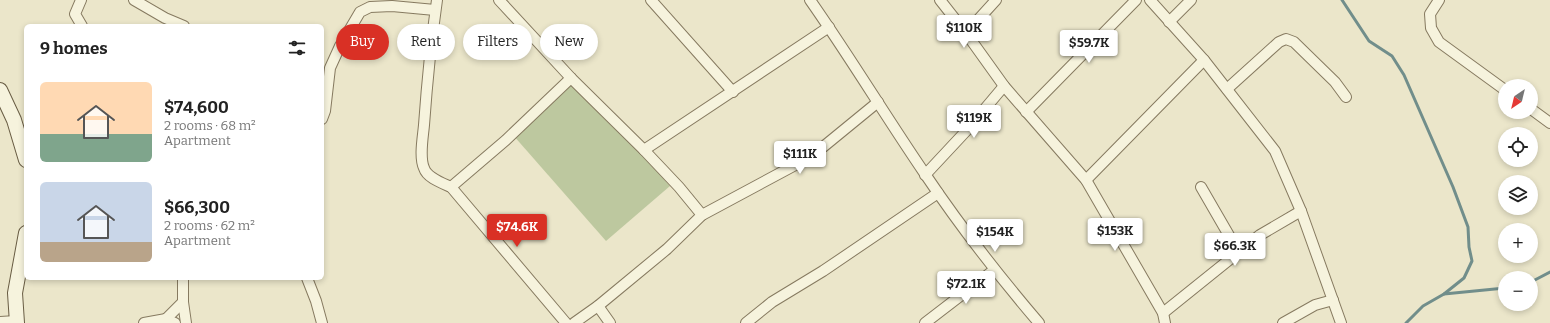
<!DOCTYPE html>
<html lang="en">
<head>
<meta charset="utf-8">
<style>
  :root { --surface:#fff; --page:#f2f2f2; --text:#222; --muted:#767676; --accent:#d93025 }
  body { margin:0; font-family:Bitter,serif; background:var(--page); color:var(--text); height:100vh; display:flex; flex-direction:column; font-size:15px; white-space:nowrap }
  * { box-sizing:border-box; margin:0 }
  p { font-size:13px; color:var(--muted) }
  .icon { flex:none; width:22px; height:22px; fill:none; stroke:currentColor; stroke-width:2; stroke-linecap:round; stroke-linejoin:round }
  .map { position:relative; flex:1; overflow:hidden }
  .side { position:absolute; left:24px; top:24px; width:300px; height:256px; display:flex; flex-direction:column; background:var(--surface); border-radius:6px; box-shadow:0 2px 6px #0003 }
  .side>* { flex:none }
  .top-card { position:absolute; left:336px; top:24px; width:380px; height:36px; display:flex; gap:8px }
  .needle { width:26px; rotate:215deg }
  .tools { position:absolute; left:1498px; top:79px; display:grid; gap:8px }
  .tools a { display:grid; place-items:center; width:40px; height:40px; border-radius:50%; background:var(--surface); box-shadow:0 2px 6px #0003; font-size:20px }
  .price { position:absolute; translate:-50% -34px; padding:0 9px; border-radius:4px; background:#fff; color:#222; font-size:13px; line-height:26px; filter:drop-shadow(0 1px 2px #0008) }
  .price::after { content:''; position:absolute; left:50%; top:24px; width:12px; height:9px; margin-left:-6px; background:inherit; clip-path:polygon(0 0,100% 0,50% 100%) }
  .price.active { background:var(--accent); color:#fff }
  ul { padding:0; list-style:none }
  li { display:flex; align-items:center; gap:12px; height:100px; padding:0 16px }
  li span { display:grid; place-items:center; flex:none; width:112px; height:80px; border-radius:6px; color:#555 }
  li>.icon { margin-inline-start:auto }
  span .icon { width:48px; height:48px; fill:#fffc; stroke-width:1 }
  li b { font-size:17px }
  h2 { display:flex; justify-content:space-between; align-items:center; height:48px; padding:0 16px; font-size:17px }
  .pill { padding:0 14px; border-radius:18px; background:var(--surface); box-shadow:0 2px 6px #0003; font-size:14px; line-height:36px }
  .pill.active { background:var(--accent); color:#fff }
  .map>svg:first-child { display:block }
  .green { fill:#bdc89f }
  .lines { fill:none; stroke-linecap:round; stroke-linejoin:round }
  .stream { stroke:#718e8b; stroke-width:3 }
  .street-casing { stroke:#867a60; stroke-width:12 }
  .secondary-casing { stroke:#685c43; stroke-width:16 }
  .street { stroke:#f6f3dd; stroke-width:10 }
  .secondary { stroke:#f6f3dd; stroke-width:14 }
</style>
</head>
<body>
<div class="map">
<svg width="1550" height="323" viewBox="0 0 1550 323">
  <rect width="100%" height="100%" fill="#ebe6ca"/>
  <path class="green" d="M576 80 670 186 606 241 513 135Z"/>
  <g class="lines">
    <g class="stream">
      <path d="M1342 0 1369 41 1392 56 1404 75 1453 187 1468 227 1469 247 1472 261 1464 278 1444 294 1423 306 1406 323"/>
      <path d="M1531 282 1550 272"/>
      <path d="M1444 294 1505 288"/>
    </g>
    <g class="street-casing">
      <g id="street">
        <path d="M81 0 75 14 82 26"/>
        <path d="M134 0 165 18 184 26"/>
        <path d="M437 0C431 42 427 83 424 125 423 137 419 157 424 168 427 178 442 183 451 187L566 323"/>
        <path d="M499 0 571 78 644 150 679 187 702 215"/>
        <path d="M651 0 733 92"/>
        <path d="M810 0C850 57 886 117 925 174 960 226 998 275 1039 323"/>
        <path d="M940 0 966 33 1004 86 1086 180 1163 313 1165 323"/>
        <path d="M1150 0 1204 60 1275 151 1301 211 1341 323"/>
        <path d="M1439 0 1430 14 1431 28 1439 42 1505 90"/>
        <path d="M1169 22 1191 0"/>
        <path d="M966 33 996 0"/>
        <path d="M1227 89 1279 42 1286 39 1294 42 1335 82 1346 97"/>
        <path d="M1531 109 1550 123"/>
        <path d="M1026 112 1136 0"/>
        <path d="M322 119 325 111 330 68 340 46 360 12 370 7 392 6 435 10"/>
        <path d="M644 150 829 27"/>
        <path d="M925 175 967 130 1004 86"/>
        <path d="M1086 180 1204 60"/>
        <path d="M451 187 506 140 571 78"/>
        <path d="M1201 187 1238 251"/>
        <path d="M183 278V302L186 323"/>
        <path d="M307 278 316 301 322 323"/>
        <path d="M598 306 610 323"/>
        <path d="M1163 313 1260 235 1301 211"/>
        <path d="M166 319 183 302"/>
        <path d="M0 322 16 321"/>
        <path d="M144 323 166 319 175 323"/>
        <path d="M574 323 598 306 667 249 702 215 797 164 823 147 878 102"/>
        <path d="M746 323 772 302 823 271 938 193"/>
        <path d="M925 323 994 270"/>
        <path d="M1283 323 1315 305 1333 300"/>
      </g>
    </g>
    <g class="secondary-casing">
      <g id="secondary">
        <path d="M0 90 14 120 26 160"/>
        <path d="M17 323 15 293 26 233"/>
      </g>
    </g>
    <use href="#street" class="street"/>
    <use href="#secondary" class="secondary"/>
  </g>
</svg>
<div class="tools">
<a><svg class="needle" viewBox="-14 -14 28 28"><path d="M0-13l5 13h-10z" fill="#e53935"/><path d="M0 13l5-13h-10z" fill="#767676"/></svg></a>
<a><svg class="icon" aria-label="locate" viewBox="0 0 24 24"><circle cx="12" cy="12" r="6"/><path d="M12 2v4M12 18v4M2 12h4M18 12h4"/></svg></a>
<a><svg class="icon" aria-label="layers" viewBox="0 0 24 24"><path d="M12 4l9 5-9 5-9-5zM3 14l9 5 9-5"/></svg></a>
<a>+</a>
<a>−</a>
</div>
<b class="price" style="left:964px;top:49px">$110K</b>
<b class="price" style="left:1089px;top:64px">$59.7K</b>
<b class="price" style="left:974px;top:139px">$119K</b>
<b class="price" style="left:800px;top:175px">$111K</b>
<b class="price active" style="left:517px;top:248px">$74.6K</b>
<b class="price" style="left:1115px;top:252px">$153K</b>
<b class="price" style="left:995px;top:253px">$154K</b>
<b class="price" style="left:1235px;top:267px">$66.3K</b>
<b class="price" style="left:966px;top:305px">$72.1K</b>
<div class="top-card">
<a class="pill active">Buy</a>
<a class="pill">Rent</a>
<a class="pill">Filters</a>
<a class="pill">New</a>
</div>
<section class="side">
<h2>9 homes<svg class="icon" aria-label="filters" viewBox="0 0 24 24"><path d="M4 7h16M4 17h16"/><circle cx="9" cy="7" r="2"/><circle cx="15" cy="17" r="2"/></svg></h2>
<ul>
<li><span style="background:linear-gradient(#ffd9b3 65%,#7fa58c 0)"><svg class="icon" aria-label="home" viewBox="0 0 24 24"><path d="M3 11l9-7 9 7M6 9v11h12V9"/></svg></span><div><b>$74,600</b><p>2 rooms · 68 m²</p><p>Apartment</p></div></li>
<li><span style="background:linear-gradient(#c9d6e8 75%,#b9a48a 0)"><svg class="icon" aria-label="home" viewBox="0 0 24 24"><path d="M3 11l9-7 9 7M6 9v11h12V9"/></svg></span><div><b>$66,300</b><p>2 rooms · 62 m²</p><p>Apartment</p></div></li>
</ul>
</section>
</div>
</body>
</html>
